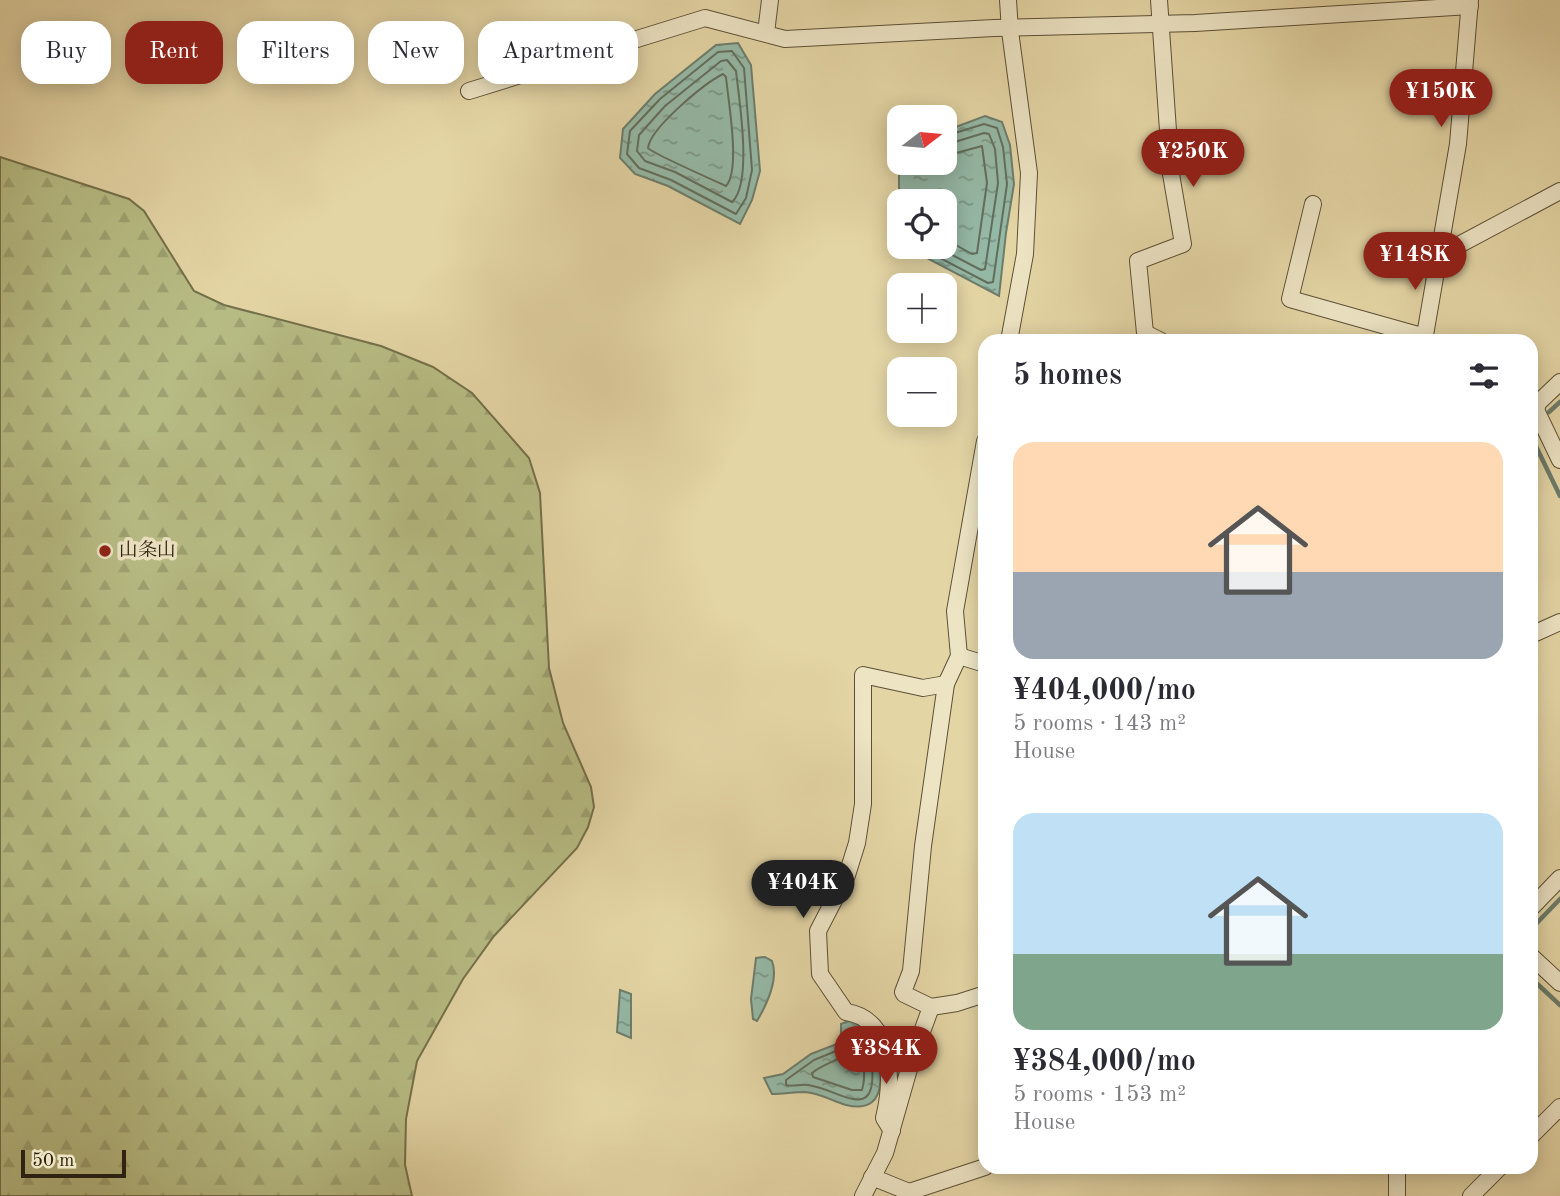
<!DOCTYPE html>
<html lang="en">
<head>
<meta charset="utf-8">
<style>
  :root { --surface:#fff; --page:#f2f2f3; --text:#2b2b33; --muted:#7c7c81; --accent:#8f2418 }
  body { margin:0; font-family:"Old Standard TT","Noto Serif JP",serif; background:var(--page); color:var(--text); height:100vh; display:flex; flex-direction:column; font-size:26px; white-space:nowrap }
  * { box-sizing:border-box; margin:0 }
  p { font-size:23px; color:var(--muted) }
  .icon { flex:none; width:38px; height:38px; fill:none; stroke:currentColor; stroke-width:2; stroke-linecap:round; stroke-linejoin:round }
  .map { position:relative; flex:1; overflow:hidden }
  .side { position:absolute; left:978px; top:334px; width:560px; height:840px; display:flex; flex-direction:column; background:var(--surface); border-radius:21px; box-shadow:0 4px 18px #0003 }
  .side>* { flex:none }
  .hud { position:absolute; left:21px; top:21px; width:665px; height:63px; display:flex; gap:14px }
  .needle { width:46px; rotate:74deg }
  .buttons { position:absolute; left:887px; top:105px; display:grid; gap:14px }
  .buttons a { display:grid; place-items:center; width:70px; height:70px; border-radius:14px; background:var(--surface); box-shadow:0 4px 18px #0003; font-size:35px }
  .scale { position:absolute; left:21px; bottom:18px; width:105px; box-sizing:border-box; padding-left:7px; border:4px solid #302311; border-top:0; font-size:19px; line-height:24px; white-space:nowrap; color:#302311; -webkit-text-stroke:5px #ede4c4; paint-order:stroke }
  .price { position:absolute; translate:-50% -60px; padding:0 16px; border-radius:24px; background:var(--accent); color:#fff; font-size:23px; line-height:46px; filter:drop-shadow(0 2px 4px #0008) }
  .price::after { content:''; position:absolute; left:50%; top:42px; width:21px; height:16px; margin-left:-10px; background:inherit; clip-path:polygon(0 0,100% 0,50% 100%) }
  .price.on { background:#222; color:#fff }
  ul { padding:0; list-style:none }
  li { display:grid; align-content:center; gap:14px; height:371px; padding:0 35px }
  li span { display:grid; place-items:center; height:217px; border-radius:21px; color:#555 }
  li>.icon { margin-inline-start:auto }
  span .icon { width:126px; height:126px; fill:#fffc; stroke-width:1 }
  li b { font-size:30px }
  h2 { display:flex; justify-content:space-between; align-items:center; height:84px; padding:0 35px; font-size:30px }
  .tag { padding:0 24px; border-radius:21px; background:var(--surface); box-shadow:0 4px 18px #0003; font-size:24px; line-height:63px }
  .tag.on { background:var(--accent); color:#fff }
  .map>svg:first-child { display:block }
  .forest { fill:url(#forest-firs); stroke:#74704a; stroke-width:2 }
  .water { fill:url(#water-ripples); stroke:#6d7d6b; stroke-width:2 }
  .lines { fill:none; stroke-linecap:round; stroke-linejoin:round }
  .shore { stroke:#626e5c; stroke-width:2 }
  .stream { stroke:#6d7d6b; stroke-width:4.5 }
  .minor-casing { stroke:#5d5036; stroke-width:18 }
  .minor { stroke:#ede4c4; stroke-width:16 }
  .poi-dot { fill:#8f2418; stroke:#ede4c4; stroke-width:2.5 }
  .labels { text-anchor:middle; dominant-baseline:central; stroke-width:7; stroke-linejoin:round; paint-order:stroke }
  .poi-label { font-size:19px; fill:#302311; stroke:#ede4c4; text-anchor:start }
</style>
</head>
<body>
<div class="map">
<svg width="1560" height="1196" viewBox="0 0 1560 1196">
  <defs>
    <pattern id="forest-firs" width="22" height="20" patternUnits="userSpaceOnUse" patternTransform="scale(1.75)"><rect width="22" height="20" fill="#b7bc84"/><path d="M5 1l3.5 6h-7zM16 11l3.5 6h-7z" fill="#9ea171"/></pattern>
    <pattern id="water-ripples" width="26" height="14" patternUnits="userSpaceOnUse" patternTransform="scale(1.75)"><rect width="26" height="14" fill="#95b9a7"/><path d="M2 4q2-2 4 0t4 0M15 11q2-2 4 0t4 0" fill="none" stroke="#7a9687"/></pattern>
  </defs>
  <rect width="100%" height="100%" fill="#e4d5a5"/>
  <filter id="stains"><feTurbulence type="fractalNoise" baseFrequency=".00286" numOctaves="4"/><feColorMatrix values="0 0 0 0 .2 0 0 0 0 .09 0 0 0 0 .02 0 0 0 .5 -.17"/></filter>
  <radialGradient id="worn" r=".72"><stop offset=".6" stop-color="#630" stop-opacity="0"/><stop offset="1" stop-color="#630" stop-opacity=".3"/></radialGradient>
  <path class="forest" d="M0 157 129 199 144 211 194 291 224 305 381 346 433 367 472 393 529 458 540 493 549 668 563 723 591 787 594 807 588 827 577 848 494 936 463 979 417 1061 406 1119 405 1165 412 1196H0Z"/>
  <g class="water">
    <path d="M738 43 751 65 760 171 752 200 740 224 668 186 635 174 620 158 623 129 655 94 716 45Z"/>
    <path d="M985 116 1002 122 1010 145 1014 184 1006 233 999 296 906 247H945V201H900L899 224V159L900 163H945V131Z"/>
    <path d="M765 957 772 961C779 980 767 1004 757 1021L753 1019 751 999 756 958Z"/>
    <path d="M620 990 631 994V1038L617 1032Z"/>
    <path d="M853 1019 872 1029C879 1056 896 1117 846 1105 833 1101 819 1093 805 1092 794 1092 783 1094 772 1094L764 1078 783 1074 811 1054 837 1044 841 1036V1024Z"/>
  </g>
  <g class="lines">
    <g class="shore">
      <path d="M732 51 744 68 752 170 746 198 736 214 671 180 639 168 627 154 630 131 660 99 718 52Z"/>
      <path d="M727 60 736 71C739 99 753 183 732 202L675 172 645 161 637 151 639 135 665 106 721 61Z"/>
      <path d="M723 74 726 77C728 100 741 170 726 186 715 181 652 153 648 148 650 128 705 83 723 74Z"/>
      <path d="M945 156 982 146 987 183 977 253 972 254 945 239"/>
      <path d="M919 247 988 283 993 282 1007 184 1003 147 997 128 984 124 945 136"/>
      <path d="M937 247 981 270 985 269 998 183 995 149 989 134 984 133 945 145"/>
      <path d="M859 1027 849 1029 847 1038 841 1049 814 1060 786 1080V1085C793 1087 800 1084 808 1085 839 1089 877 1125 872 1066 871 1054 870 1038 862 1029"/>
      <path d="M855 1044 859 1045C864 1058 866 1077 862 1090H852L813 1077 812 1073C829 1060 842 1062 855 1044Z"/>
    </g>
    <g class="stream">
      <path d="M1549 412 1560 402"/>
      <path d="M1531 428H1532"/>
      <path d="M1531 436 1560 496"/>
      <path d="M1531 929 1560 899"/>
      <path d="M1531 978 1560 1005"/>
    </g>
    <g class="minor-casing">
      <g id="minor">
        <path d="M1008 0 1010 31 1029 173 1025 254 1009 341"/>
        <path d="M1159 0 1171 174 1183 244 1138 261 1145 333 1161 341"/>
        <path d="M766 33 770 0"/>
        <path d="M469 91 705 18 785 39 994 28 1195 23 1470 6"/>
        <path d="M1313 204 1290 299 1425 337"/>
        <path d="M1440 255 1560 191"/>
        <path d="M1424 341 1458 144 1470 0"/>
        <path d="M1536 410 1560 460"/>
        <path d="M1531 412 1536 410 1538 403 1560 382"/>
        <path d="M985 441 955 611 959 656 946 684 923 846 911 971 903 992 904 994 931 1007 957 1003 985 994"/>
        <path d="M1531 635 1560 622"/>
        <path d="M959 656 985 664"/>
        <path d="M1531 908 1560 878"/>
        <path d="M1531 956 1560 983"/>
        <path d="M892 1131 884 1118C893 1081 894 1019 846 1012L820 974 818 931 847 875 857 843 863 804V675L923 688 946 684"/>
        <path d="M1531 1136 1560 1107"/>
        <path d="M1397 1167V1196"/>
        <path d="M872 1177 909 1192 985 1167"/>
        <path d="M863 1196 885 1153 911 1062 931 1007"/>
        <path d="M1471 1196 1500 1167"/>
      </g>
    </g>
    <use href="#minor" class="minor"/>
  </g>
  <circle class="poi-dot" cx="105" cy="551" r="7"/>
  <g class="labels">
    <g class="poi-label">
      <text x="119" y="551">山条山</text>
    </g>
  </g>
  <rect width="100%" height="100%" filter="url(#stains)"/>
  <rect width="100%" height="100%" fill="url(#worn)"/>
</svg>
<div class="buttons">
<a><svg class="needle" viewBox="-14 -14 28 28"><path d="M0-13l5 13h-10z" fill="#e53935"/><path d="M0 13l5-13h-10z" fill="#7c7c81"/></svg></a>
<a><svg class="icon" aria-label="locate" viewBox="0 0 24 24"><circle cx="12" cy="12" r="6"/><path d="M12 2v4M12 18v4M2 12h4M18 12h4"/></svg></a>
<a>+</a>
<a>−</a>
</div>
<div class="scale">50 m</div>
<b class="price" style="left:1441px;top:129px">¥150K</b>
<b class="price" style="left:1193px;top:189px">¥250K</b>
<b class="price" style="left:1415px;top:292px">¥148K</b>
<b class="price on" style="left:803px;top:920px">¥404K</b>
<b class="price" style="left:886px;top:1086px">¥384K</b>
<div class="hud">
<a class="tag">Buy</a>
<a class="tag on">Rent</a>
<a class="tag">Filters</a>
<a class="tag">New</a>
<a class="tag">Apartment</a>
</div>
<section class="side">
<h2>5 homes<svg class="icon" aria-label="filters" viewBox="0 0 24 24"><path d="M4 7h16M4 17h16"/><circle cx="9" cy="7" r="2"/><circle cx="15" cy="17" r="2"/></svg></h2>
<ul>
<li><span style="background:linear-gradient(#ffd9b3 60%,#9aa5b1 0)"><svg class="icon" aria-label="home" viewBox="0 0 24 24"><path d="M3 11l9-7 9 7M6 9v11h12V9"/></svg></span><div><b>¥404,000/mo</b><p>5 rooms · 143 m²</p><p>House</p></div></li>
<li><span style="background:linear-gradient(#bfe0f5 65%,#7fa58c 0)"><svg class="icon" aria-label="home" viewBox="0 0 24 24"><path d="M3 11l9-7 9 7M6 9v11h12V9"/></svg></span><div><b>¥384,000/mo</b><p>5 rooms · 153 m²</p><p>House</p></div></li>
</ul>
</section>
</div>
</body>
</html>
